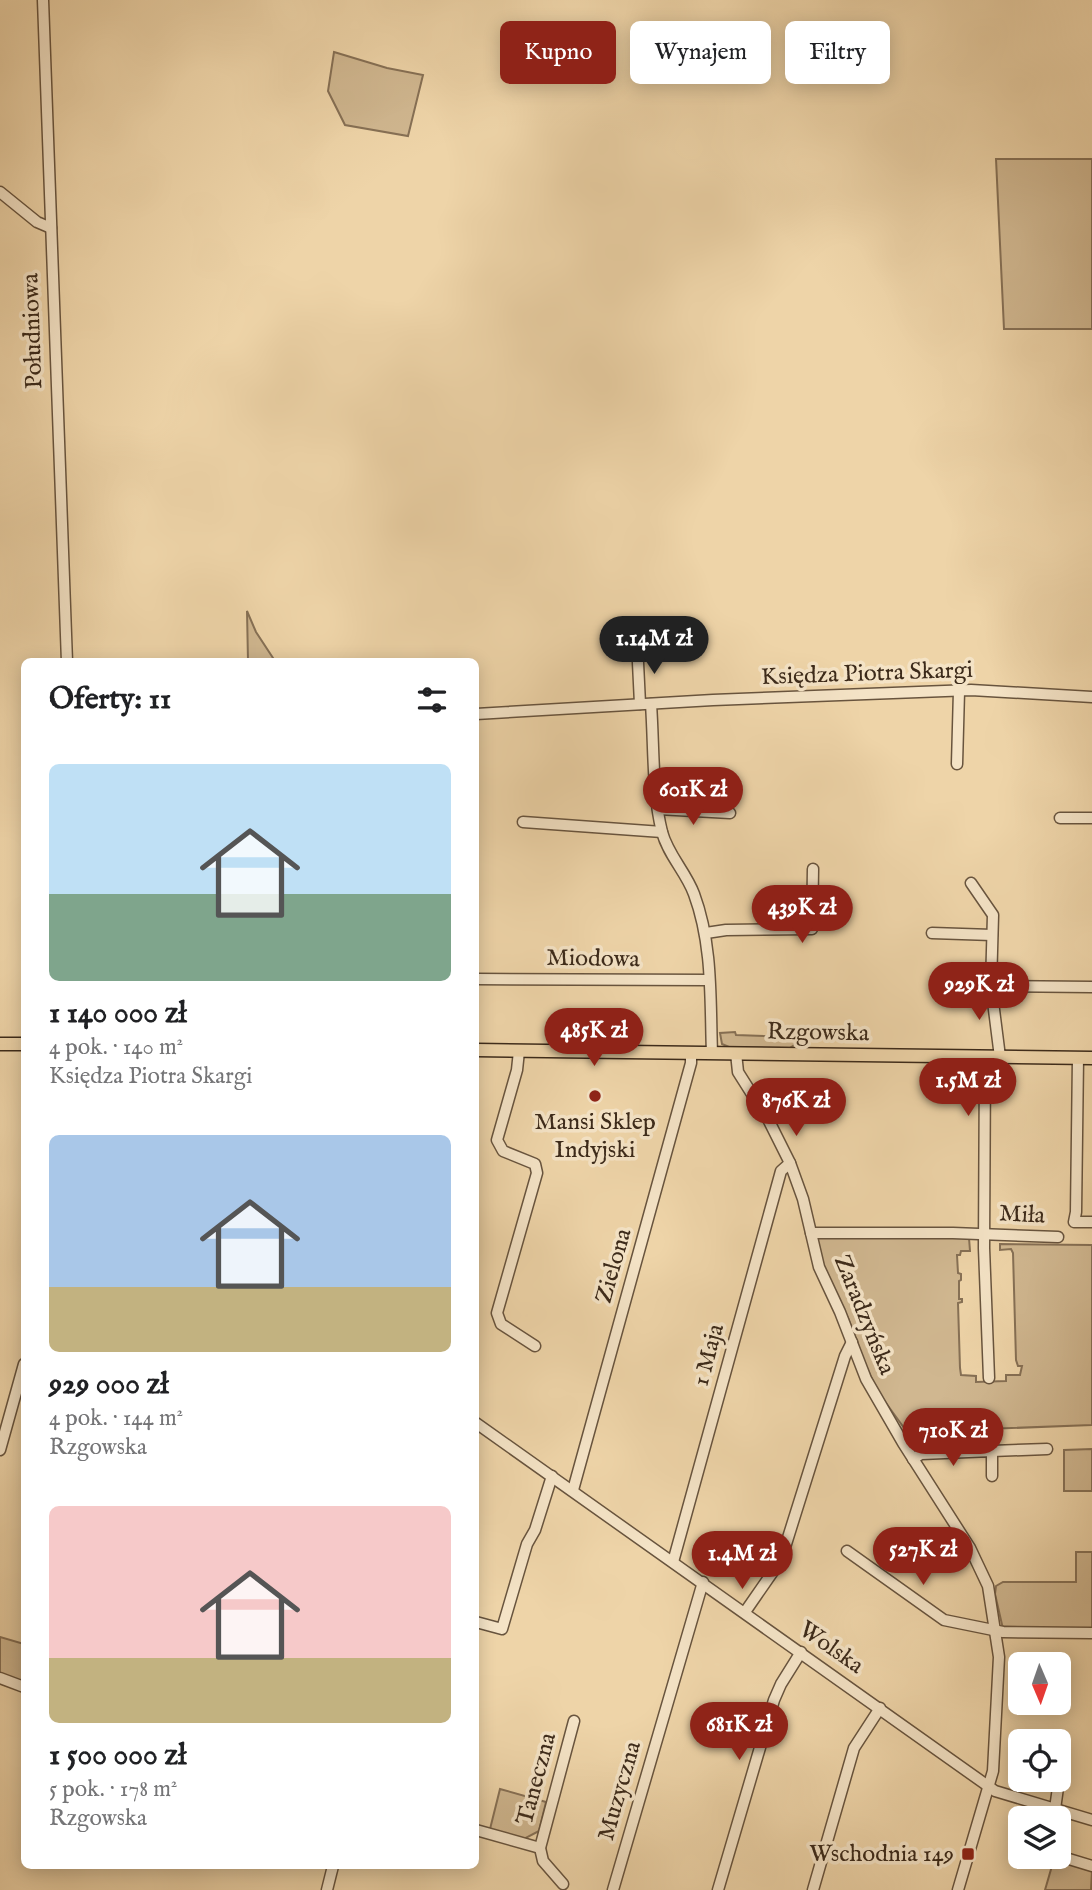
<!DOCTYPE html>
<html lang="pl">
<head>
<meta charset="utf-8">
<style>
  :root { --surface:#fff; --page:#f6f6f6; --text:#202124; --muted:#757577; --accent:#8f2418 }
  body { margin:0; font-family:"IM FELL English",serif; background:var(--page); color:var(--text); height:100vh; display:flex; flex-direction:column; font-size:26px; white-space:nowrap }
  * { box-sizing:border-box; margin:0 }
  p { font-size:23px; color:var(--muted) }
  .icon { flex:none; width:38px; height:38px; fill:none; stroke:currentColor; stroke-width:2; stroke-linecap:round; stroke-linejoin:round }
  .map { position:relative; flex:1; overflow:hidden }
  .panel { position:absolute; left:21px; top:658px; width:458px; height:1211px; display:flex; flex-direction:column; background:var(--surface); border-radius:10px; box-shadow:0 4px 18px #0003 }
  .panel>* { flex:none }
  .guide { position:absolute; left:500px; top:21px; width:486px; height:63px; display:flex; gap:14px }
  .needle { width:46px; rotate:178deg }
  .buttons { position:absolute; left:1008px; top:1652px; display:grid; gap:14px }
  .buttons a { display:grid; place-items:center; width:63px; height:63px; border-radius:10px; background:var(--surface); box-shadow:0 4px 18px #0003; font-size:35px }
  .price { position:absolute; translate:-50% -60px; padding:0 16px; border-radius:24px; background:var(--accent); color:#fff; font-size:23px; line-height:46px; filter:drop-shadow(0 2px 4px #0008) }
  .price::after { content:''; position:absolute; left:50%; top:42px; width:21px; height:16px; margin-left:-10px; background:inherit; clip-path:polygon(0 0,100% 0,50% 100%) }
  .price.current { background:#222; color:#fff }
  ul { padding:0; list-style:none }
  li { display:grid; align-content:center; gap:14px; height:371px; padding:0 28px }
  li span { display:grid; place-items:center; height:217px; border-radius:10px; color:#555 }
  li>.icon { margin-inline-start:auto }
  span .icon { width:126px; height:126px; fill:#fffc; stroke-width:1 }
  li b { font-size:30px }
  h2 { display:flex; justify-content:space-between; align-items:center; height:84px; padding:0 28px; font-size:30px }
  .tag { padding:0 24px; border-radius:10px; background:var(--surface); box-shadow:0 4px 18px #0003; font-size:24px; line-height:63px }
  .tag.current { background:var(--accent); color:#fff }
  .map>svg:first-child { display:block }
  .green { fill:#d0b790; stroke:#867055; stroke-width:2 }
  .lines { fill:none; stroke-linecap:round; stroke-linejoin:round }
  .minor-casing { stroke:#68543e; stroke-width:13 }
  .major-casing { stroke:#3c2a1a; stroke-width:15 }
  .minor { stroke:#f4e3c6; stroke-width:10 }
  .major { stroke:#eed4a8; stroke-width:12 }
  .poi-dot { fill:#8f2418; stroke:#f4e3c6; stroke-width:2.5 }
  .labels { text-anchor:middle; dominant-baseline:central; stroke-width:7; stroke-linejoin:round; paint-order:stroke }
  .street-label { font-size:24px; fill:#3c2a1a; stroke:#f4e3c6 }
  .poi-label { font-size:24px; fill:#3c2a1a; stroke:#f4e3c6 }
</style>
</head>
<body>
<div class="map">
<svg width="1092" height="1890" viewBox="0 0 1092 1890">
  <rect width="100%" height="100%" fill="#eed4a8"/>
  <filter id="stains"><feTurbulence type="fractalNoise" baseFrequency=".00286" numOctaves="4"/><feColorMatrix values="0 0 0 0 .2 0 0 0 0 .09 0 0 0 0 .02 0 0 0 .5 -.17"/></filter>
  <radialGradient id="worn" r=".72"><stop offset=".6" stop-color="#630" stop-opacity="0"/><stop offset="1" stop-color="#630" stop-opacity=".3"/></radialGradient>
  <g class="green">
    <path d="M334 52 387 68 423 75 408 136 345 125 328 91Z"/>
    <path d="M996 159H1092V329H1004Z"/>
    <path d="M247 611 256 632 275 661H248Z"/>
    <path d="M735 1032 736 1035 794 1037V1045L790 1048 729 1047 722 1044 720 1033Z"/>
    <path d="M823 1237 969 1238 970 1251H961L960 1255H957L958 1273 961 1274V1280L959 1281V1299H962V1302L958 1303 960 1368 961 1375 976 1376V1382L1006 1381V1375H1020L1022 1366H1018L1016 1360 1013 1253 1011 1249 1000 1250V1244L1092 1245V1425L907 1432 878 1392 866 1366 848 1318 823 1270 816 1239Z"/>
    <path d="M1092 1449V1491H1064V1450Z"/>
    <path d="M1076 1552H1092V1630L1003 1629 995 1594 996 1586 1003 1582H1076Z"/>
    <path d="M0 1637 24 1644V1683L0 1674Z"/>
    <path d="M500 1789 546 1802 539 1831 522 1840 490 1829Z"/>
    <path d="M1054 1859 1092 1870 1091 1890H1045Z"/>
  </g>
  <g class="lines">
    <g class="minor-casing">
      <g id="minor">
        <path d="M43 0 67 662"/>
        <path d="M0 192 37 222 51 228"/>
        <path d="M640 704 637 642 639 638 646 634"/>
        <path d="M651 704C654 746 652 792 662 832 668 855 686 872 694 894 713 945 710 1000 712 1053"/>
        <path d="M476 714 713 700 971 690 1092 697"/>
        <path d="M957 764 959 691"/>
        <path d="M658 809 730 813"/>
        <path d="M1060 818H1092"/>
        <path d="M523 822 662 832"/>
        <path d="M971 883 993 915 991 986 1000 1057"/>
        <path d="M706 933 726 930 812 929 813 869"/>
        <path d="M932 933 992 935"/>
        <path d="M476 979 709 980"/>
        <path d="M991 986 1092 987"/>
        <path d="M519 1051 517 1070 497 1140 503 1151 535 1164 537 1173 497 1313 501 1324 535 1346"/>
        <path d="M736 1053 738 1072 769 1121 790 1163 803 1199 819 1267 840 1312 866 1379 903 1443 970 1548 988 1586 999 1657 993 1771 958 1890"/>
        <path d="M985 1057 984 1248 989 1378"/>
        <path d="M1078 1058 1076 1212 1074 1222H1092"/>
        <path d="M811 1233H953L1058 1237"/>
        <path d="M476 1423 995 1791 1092 1820"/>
        <path d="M0 1450 24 1364"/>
        <path d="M992 1451 1047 1449"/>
        <path d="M913 1459 921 1454 992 1451V1476"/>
        <path d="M573 1490 691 1063V1053"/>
        <path d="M847 1551 944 1620 1003 1632 1092 1633"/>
        <path d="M673 1562 781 1171 790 1163"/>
        <path d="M745 1612 781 1560 845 1356 852 1342"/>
        <path d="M476 1622 502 1629 527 1544 535 1530 552 1476"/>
        <path d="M0 1678 24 1687"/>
        <path d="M1055 1809 1062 1759"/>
        <path d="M476 1830 540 1848"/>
        <path d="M1059 1856 1092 1866"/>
        <path d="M563 1884 543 1861 540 1848 574 1721"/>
        <path d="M327 1890 333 1866"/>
        <path d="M613 1890 703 1582"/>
        <path d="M718 1890 774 1700 781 1684 801 1652"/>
        <path d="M813 1890 854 1748 880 1708"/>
      </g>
    </g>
    <g class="major-casing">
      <g id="major">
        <path d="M0 1044H24"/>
        <path d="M476 1050 1092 1058"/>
      </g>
    </g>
    <use href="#minor" class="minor"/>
    <use href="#major" class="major"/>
  </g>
  <g class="poi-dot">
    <circle cx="595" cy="1096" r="7"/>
    <rect x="961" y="1847" width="14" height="14" rx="3.5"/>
  </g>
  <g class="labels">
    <g class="street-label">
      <text transform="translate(33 331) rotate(-92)">Południowa</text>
      <text transform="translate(867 674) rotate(-2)">Księdza Piotra Skargi</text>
      <text transform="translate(593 959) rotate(1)">Miodowa</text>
      <text transform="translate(818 1033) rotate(1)">Rzgowska</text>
      <text transform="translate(1022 1215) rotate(3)">Miła</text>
      <text transform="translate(614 1266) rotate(-74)">Zielona</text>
      <text transform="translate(864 1315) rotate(68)">Zaradzyńska</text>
      <text transform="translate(709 1355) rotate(-75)">1 Maja</text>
      <text transform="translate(831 1648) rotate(35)">Wolska</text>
      <text transform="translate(537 1779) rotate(-75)">Taneczna</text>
      <text transform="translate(620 1791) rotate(-74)">Muzyczna</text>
    </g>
    <g class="poi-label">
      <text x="595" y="1122">Mansi Sklep<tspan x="595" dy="28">Indyjski</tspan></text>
      <text x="954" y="1854" text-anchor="end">Wschodnia 149</text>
    </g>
  </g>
  <rect width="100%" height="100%" filter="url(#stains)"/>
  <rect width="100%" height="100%" fill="url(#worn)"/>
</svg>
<div class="buttons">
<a><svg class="needle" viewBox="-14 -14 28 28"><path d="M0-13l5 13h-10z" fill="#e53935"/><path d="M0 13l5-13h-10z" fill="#757577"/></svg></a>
<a><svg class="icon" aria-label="locate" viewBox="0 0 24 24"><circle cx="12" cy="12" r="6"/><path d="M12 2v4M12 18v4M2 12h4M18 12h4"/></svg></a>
<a><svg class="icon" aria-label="layers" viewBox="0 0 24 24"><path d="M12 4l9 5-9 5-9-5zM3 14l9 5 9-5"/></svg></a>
</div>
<b class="price current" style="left:654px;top:676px">1.14M zł</b>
<b class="price" style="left:693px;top:827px">601K zł</b>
<b class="price" style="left:802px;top:945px">439K zł</b>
<b class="price" style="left:979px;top:1022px">929K zł</b>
<b class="price" style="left:594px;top:1068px">485K zł</b>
<b class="price" style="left:968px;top:1118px">1.5M zł</b>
<b class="price" style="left:796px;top:1138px">876K zł</b>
<b class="price" style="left:953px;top:1468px">710K zł</b>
<b class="price" style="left:923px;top:1587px">527K zł</b>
<b class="price" style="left:742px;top:1591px">1.4M zł</b>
<b class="price" style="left:739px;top:1762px">681K zł</b>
<div class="guide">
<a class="tag current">Kupno</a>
<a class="tag">Wynajem</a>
<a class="tag">Filtry</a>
</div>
<section class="panel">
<h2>Oferty: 11<svg class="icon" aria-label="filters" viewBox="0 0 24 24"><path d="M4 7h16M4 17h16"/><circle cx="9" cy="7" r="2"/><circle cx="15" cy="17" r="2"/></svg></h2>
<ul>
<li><span style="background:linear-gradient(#bfe0f5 60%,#7fa58c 0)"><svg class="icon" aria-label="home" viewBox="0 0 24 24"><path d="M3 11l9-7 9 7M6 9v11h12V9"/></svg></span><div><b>1 140 000 zł</b><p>4 pok. · 140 m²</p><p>Księdza Piotra Skargi</p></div></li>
<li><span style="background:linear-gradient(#a9c7e8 70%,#c2b280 0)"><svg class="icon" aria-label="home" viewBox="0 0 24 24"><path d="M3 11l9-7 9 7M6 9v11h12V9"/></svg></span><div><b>929 000 zł</b><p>4 pok. · 144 m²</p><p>Rzgowska</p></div></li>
<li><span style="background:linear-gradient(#f6c9c9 70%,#c2b280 0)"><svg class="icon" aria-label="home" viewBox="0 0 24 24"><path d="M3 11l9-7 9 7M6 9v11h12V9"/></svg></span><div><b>1 500 000 zł</b><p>5 pok. · 178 m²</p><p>Rzgowska</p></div></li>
</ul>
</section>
</div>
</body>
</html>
